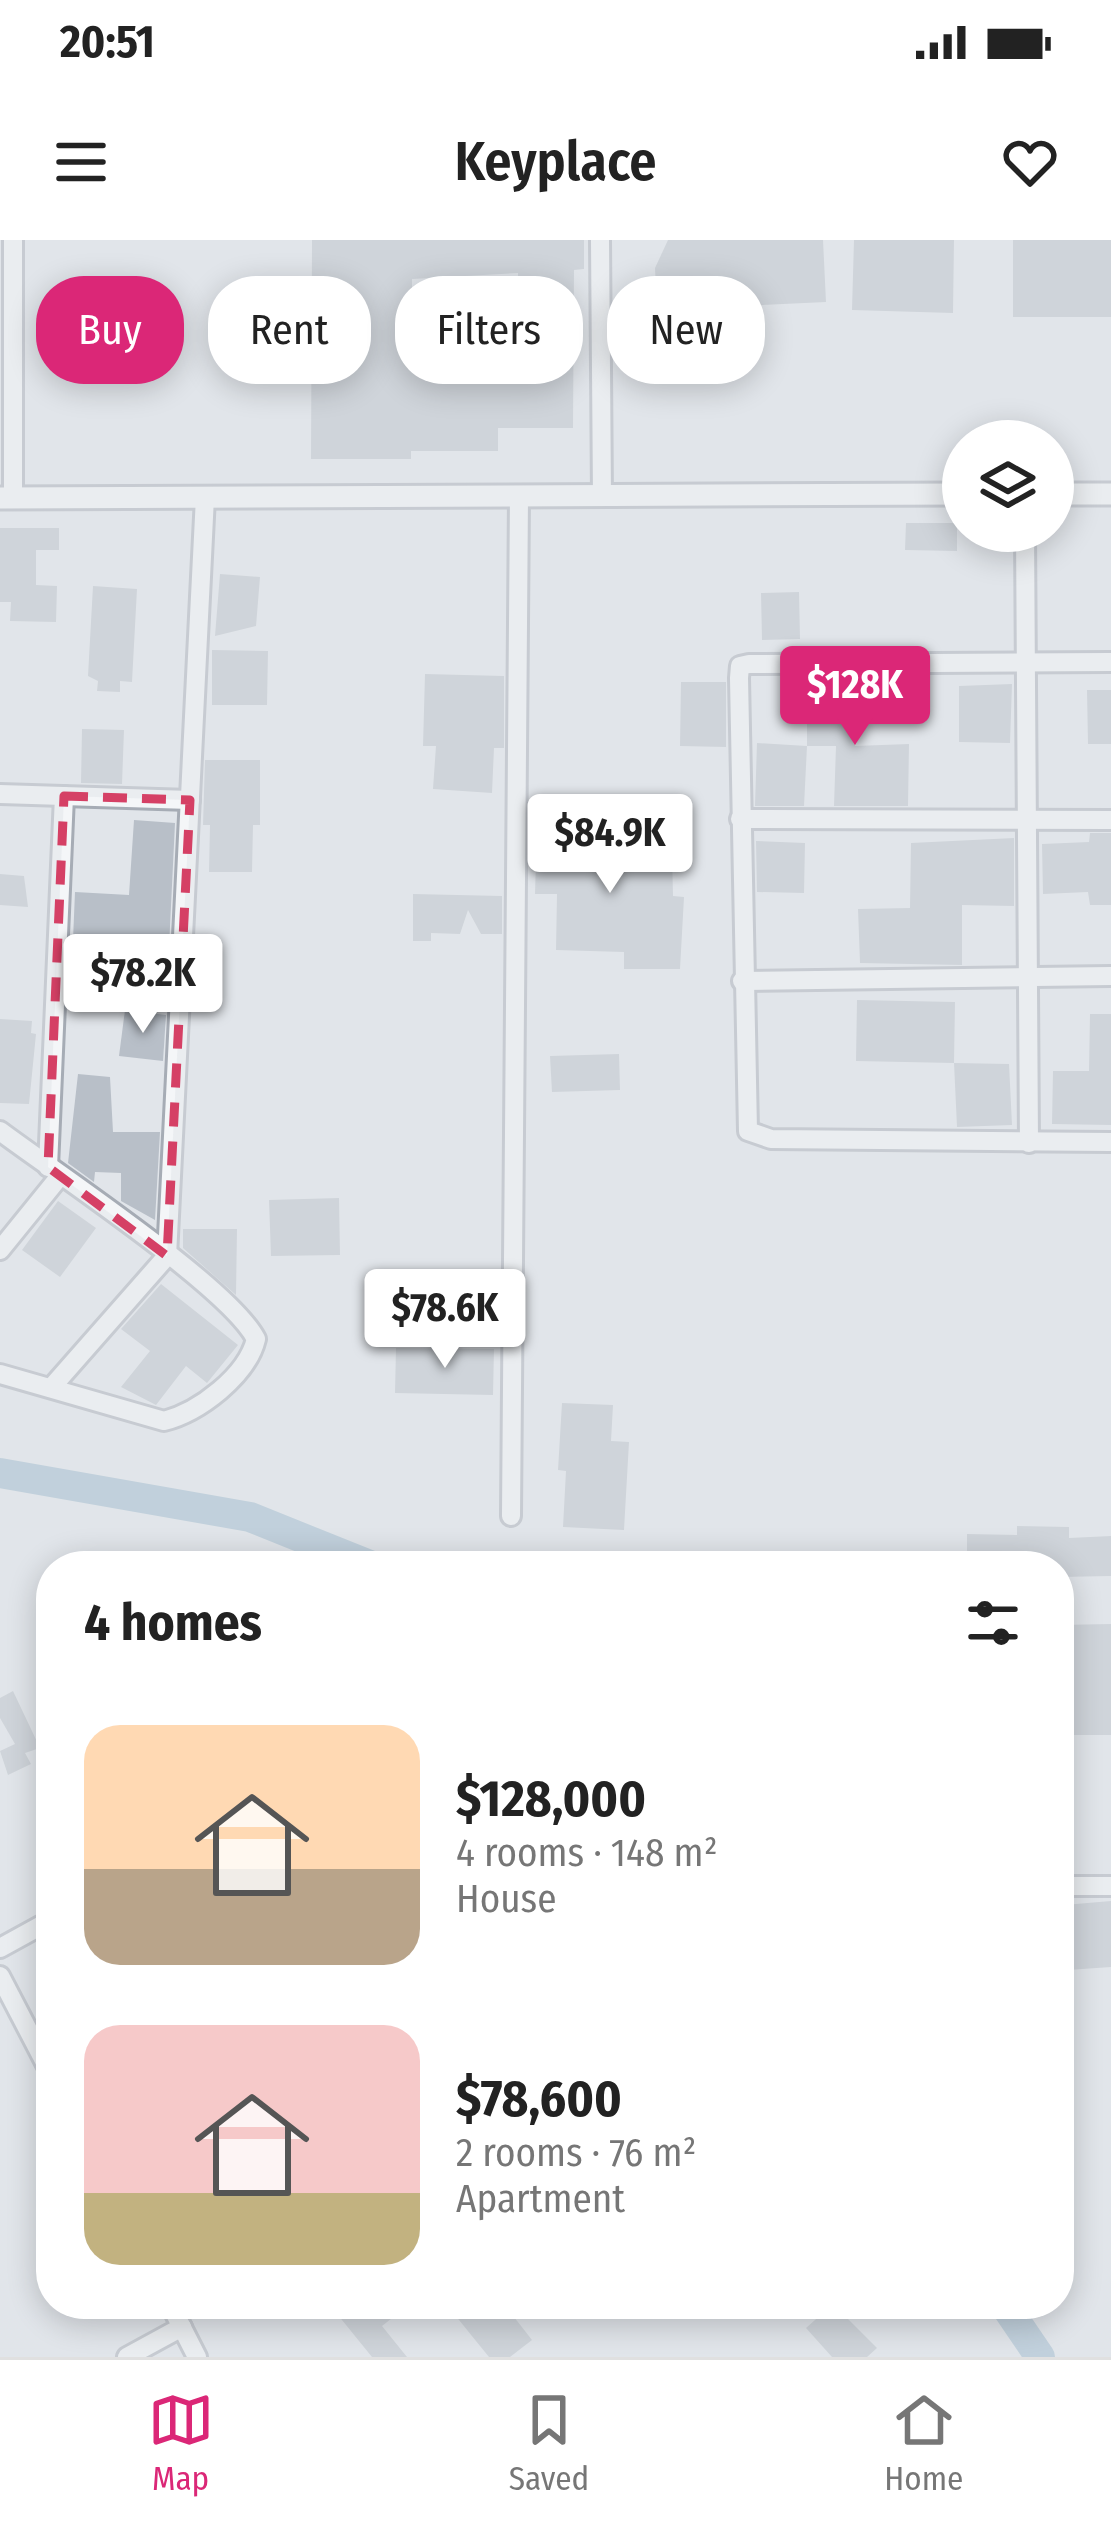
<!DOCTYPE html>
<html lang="en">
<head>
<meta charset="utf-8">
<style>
  :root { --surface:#fff; --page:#f6f6f6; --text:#222; --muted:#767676; --line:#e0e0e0; --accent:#db2777 }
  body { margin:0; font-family:"Fira Sans Condensed",sans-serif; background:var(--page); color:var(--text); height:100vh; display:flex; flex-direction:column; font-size:45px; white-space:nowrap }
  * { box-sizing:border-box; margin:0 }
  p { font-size:39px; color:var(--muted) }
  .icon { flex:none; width:66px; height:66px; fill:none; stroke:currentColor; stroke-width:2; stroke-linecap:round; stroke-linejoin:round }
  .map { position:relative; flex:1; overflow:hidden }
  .sheet { position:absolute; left:36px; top:1311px; width:1038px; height:768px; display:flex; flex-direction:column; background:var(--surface); border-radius:48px; box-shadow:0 6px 30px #0003 }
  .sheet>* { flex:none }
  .top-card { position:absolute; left:36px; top:36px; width:1041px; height:108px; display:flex; gap:24px }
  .controls { position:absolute; left:942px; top:180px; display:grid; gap:24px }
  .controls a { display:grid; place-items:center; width:132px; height:132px; border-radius:50%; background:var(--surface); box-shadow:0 6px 30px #0003; font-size:60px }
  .price { position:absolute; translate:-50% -102px; padding:0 27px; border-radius:12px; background:#fff; color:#222; font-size:39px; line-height:78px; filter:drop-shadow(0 3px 6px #0008) }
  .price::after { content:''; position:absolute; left:50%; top:72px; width:36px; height:27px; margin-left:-18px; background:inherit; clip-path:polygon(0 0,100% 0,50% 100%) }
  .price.current { background:var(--accent); color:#fff }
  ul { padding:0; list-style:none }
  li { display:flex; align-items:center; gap:36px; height:300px; padding:0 48px }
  li span { display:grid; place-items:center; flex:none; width:336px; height:240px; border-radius:36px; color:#555 }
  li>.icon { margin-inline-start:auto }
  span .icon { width:144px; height:144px; fill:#fffc; stroke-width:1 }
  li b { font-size:51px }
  h2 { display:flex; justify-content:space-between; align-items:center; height:144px; padding:0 48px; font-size:51px }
  .chip { padding:0 42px; border-radius:48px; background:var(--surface); box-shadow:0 6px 30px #0003; font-size:42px; line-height:108px }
  .chip.current { background:var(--accent); color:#fff }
  .status { display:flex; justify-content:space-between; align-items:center; height:84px; padding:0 60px; background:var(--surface); direction:ltr }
  .status svg { height:33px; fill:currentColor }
  header { display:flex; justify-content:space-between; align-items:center; height:156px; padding:0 48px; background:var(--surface); font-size:54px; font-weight:600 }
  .dock { display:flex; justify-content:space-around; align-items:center; height:168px; border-top:3px solid var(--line); background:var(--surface); font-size:33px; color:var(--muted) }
  .dock a { display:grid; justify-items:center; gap:6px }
  .dock .current { color:var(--accent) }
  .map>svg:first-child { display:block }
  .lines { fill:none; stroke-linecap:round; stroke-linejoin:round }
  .river { stroke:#9ab7cc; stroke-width:30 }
  .building { fill:#b8bfc8; fill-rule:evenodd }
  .minor-casing { stroke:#a6acb5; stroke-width:24 }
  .tertiary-casing { stroke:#a6acb5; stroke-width:27 }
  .minor { stroke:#f4f6f8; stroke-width:18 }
  .tertiary { stroke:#f4f6f8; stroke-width:21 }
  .marked { fill:none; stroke:#d54065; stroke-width:9; stroke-dasharray:24 15; stroke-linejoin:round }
</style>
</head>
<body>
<div class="status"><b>20:51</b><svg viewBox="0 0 49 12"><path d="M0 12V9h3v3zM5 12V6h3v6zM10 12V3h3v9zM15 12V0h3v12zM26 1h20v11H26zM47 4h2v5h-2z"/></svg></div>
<header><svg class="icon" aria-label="menu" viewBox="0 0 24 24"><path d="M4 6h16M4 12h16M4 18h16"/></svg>Keyplace<svg class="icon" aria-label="heart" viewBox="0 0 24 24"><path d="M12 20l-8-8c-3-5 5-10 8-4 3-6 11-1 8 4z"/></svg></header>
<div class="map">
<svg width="1111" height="2117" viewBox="0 0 1111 2117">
  <rect width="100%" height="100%" fill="#e1e5ea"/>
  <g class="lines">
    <g class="river">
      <path d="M0 1233 250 1277 372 1326"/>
      <path d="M1004 2064 1040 2117"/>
    </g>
  </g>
  <g class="building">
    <path d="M312 0H584V29L574 30 573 188H498V211H411V219H311ZM518 33V64L412 65V39Z"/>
    <path d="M668 0H823L826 62 657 70 655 28Z"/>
    <path d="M854 0H954L953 73 852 70Z"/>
    <rect x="1013" y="0" width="98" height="77"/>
    <path d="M906 283H957V311L905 310Z"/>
    <path d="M0 288H59V310H36V345L57 346 56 382 10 381 11 362H0Z"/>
    <path d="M220 334 260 337 256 386 215 396Z"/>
    <path d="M93 346 137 349 132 442 120 441V452L97 451 98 441 88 436Z"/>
    <path d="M799 352 800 399 762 400 761 353Z"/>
    <path d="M212 410 268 411 267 465H212Z"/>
    <path d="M425 434 504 436V508H494L492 553 433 549 436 506H423Z"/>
    <path d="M807 437H856L855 506 909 504 908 566H834L836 506H807Z"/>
    <path d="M681 442H726V507L680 506Z"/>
    <path d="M1012 444 1010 503 959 502V446Z"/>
    <path d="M1087 450H1111V504H1088Z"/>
    <path d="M82 489 124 490 122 544 81 543Z"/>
    <path d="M757 503 807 506 804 566H755Z"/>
    <path d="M205 520H260V585H253L252 632H209L210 585H203Z"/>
    <path d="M134 580 175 583 169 707 73 700 75 652 129 655Z"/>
    <path d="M537 584 625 587V615L672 614 673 656 684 657 680 729H624V712L556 710 557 654H535Z"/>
    <path d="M1090 593H1111V665H1090L1088 652 1043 654 1042 604 1089 602Z"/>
    <path d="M1014 598V666L962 665V725L860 723 858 669 910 668 911 603Z"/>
    <path d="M756 601 805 603 804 653 757 652Z"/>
    <path d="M0 634 24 636 28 667 0 665Z"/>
    <path d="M413 654 502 656V694H481L468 670 460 694 431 693V701H413Z"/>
    <path d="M857 760 955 762 954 823 856 821Z"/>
    <path d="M125 770 166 775 163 821 119 816Z"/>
    <path d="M1090 774H1111V885L1052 884 1053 831H1089Z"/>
    <path d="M0 779 32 781 31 793 36 794 29 864 0 863Z"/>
    <path d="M619 814 620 850 552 852 550 816Z"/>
    <path d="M954 823 1009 824 1012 885 957 887Z"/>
    <path d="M78 834 110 837 113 892H160L155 980 121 961V933L95 932 94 942 68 923Z"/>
    <path d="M339 958 340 1015 271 1016 269 960Z"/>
    <path d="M58 961 96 988 60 1037 22 1010Z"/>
    <path d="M183 989H237L236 1055 183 1008Z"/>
    <path d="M161 1044 238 1105 207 1143 186 1126 156 1165 121 1147 150 1111 121 1089Z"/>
    <path d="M396 1108 494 1109 493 1155 395 1153Z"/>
    <path d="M562 1163 613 1165 611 1201 629 1202 624 1290 563 1287 566 1231 558 1230Z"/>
    <path d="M1017 1286 1069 1287V1298L1111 1296V1336L1059 1337V1326H967V1294L1017 1295Z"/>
    <path d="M1111 1384V1495H1059V1385Z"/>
    <path d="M13 1451 40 1508 25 1513 31 1524 8 1535 0 1511 15 1504 0 1478V1458Z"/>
    <path d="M1111 1661V1727L1068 1730 1064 1665Z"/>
    <path d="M329 2064H410L382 2086 407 2117H372Z"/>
    <path d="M446 2064H504L532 2100 510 2117H489Z"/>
    <path d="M833 2064 877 2108 867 2117H832L806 2088Z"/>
  </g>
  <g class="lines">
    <g class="minor-casing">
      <g id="minor">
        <path d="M600 0 602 256"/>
        <path d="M13 258V0"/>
        <path d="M1025 291 1029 903"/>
        <path d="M1111 422 749 424 740 426 739 438 748 891 771 899 1111 902"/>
        <path d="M0 554 190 560"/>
        <path d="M740 579 1111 580"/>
        <path d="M742 741 1111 736"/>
        <path d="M0 891C56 933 229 1047 256 1099 247 1136 199 1172 164 1181L0 1134"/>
        <path d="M48 927 64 556"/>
        <path d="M0 1010 60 936"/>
        <path d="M51 1148 167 1016 205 257"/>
        <path d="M511 1276 519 256"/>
        <path d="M50 1489 51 1491"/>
        <path d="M1059 1646H1111"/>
        <path d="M0 1708 51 1680"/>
        <path d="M0 1736 51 1834"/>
        <path d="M170 2064 197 2117"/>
        <path d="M127 2117 182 2087"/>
      </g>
    </g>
    <g class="tertiary-casing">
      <g id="tertiary">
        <path d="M1053 254H1111"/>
        <path d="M0 258 963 254"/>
      </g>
    </g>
    <use href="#minor" class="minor"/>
    <use href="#tertiary" class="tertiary"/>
  </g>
  <path d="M0 0H1111V2117H0ZM64 556 190 560 167 1016 48 927Z" fill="#e1e5ea" fill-opacity=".55" fill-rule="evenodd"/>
  <path class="marked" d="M64 556 190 560 167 1016 48 927Z"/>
</svg>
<div class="controls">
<a><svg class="icon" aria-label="layers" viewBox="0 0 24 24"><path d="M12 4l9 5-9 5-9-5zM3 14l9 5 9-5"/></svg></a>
</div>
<b class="price current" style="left:855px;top:508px">$128K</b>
<b class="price" style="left:610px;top:656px">$84.9K</b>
<b class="price" style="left:143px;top:796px">$78.2K</b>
<b class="price" style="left:445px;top:1131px">$78.6K</b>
<div class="top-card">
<a class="chip current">Buy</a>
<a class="chip">Rent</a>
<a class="chip">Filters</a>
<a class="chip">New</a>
</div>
<section class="sheet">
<h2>4 homes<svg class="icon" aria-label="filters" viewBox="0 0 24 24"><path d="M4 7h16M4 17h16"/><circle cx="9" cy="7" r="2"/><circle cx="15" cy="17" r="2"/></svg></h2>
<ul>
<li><span style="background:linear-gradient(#ffd9b3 60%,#b9a48a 0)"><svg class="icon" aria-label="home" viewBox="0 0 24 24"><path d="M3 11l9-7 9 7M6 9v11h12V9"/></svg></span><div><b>$128,000</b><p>4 rooms · 148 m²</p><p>House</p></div></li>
<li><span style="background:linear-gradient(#f6c9c9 70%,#c2b280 0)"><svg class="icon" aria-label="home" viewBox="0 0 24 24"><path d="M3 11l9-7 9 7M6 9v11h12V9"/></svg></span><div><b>$78,600</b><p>2 rooms · 76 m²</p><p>Apartment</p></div></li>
</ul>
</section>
</div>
<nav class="dock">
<a class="current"><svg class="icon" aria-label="map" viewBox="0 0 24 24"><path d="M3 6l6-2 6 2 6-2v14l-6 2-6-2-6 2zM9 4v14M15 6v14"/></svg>Map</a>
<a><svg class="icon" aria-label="saved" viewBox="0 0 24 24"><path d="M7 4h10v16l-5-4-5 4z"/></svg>Saved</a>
<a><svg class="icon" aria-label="home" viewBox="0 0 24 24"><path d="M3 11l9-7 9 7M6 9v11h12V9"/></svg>Home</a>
</nav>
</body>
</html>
